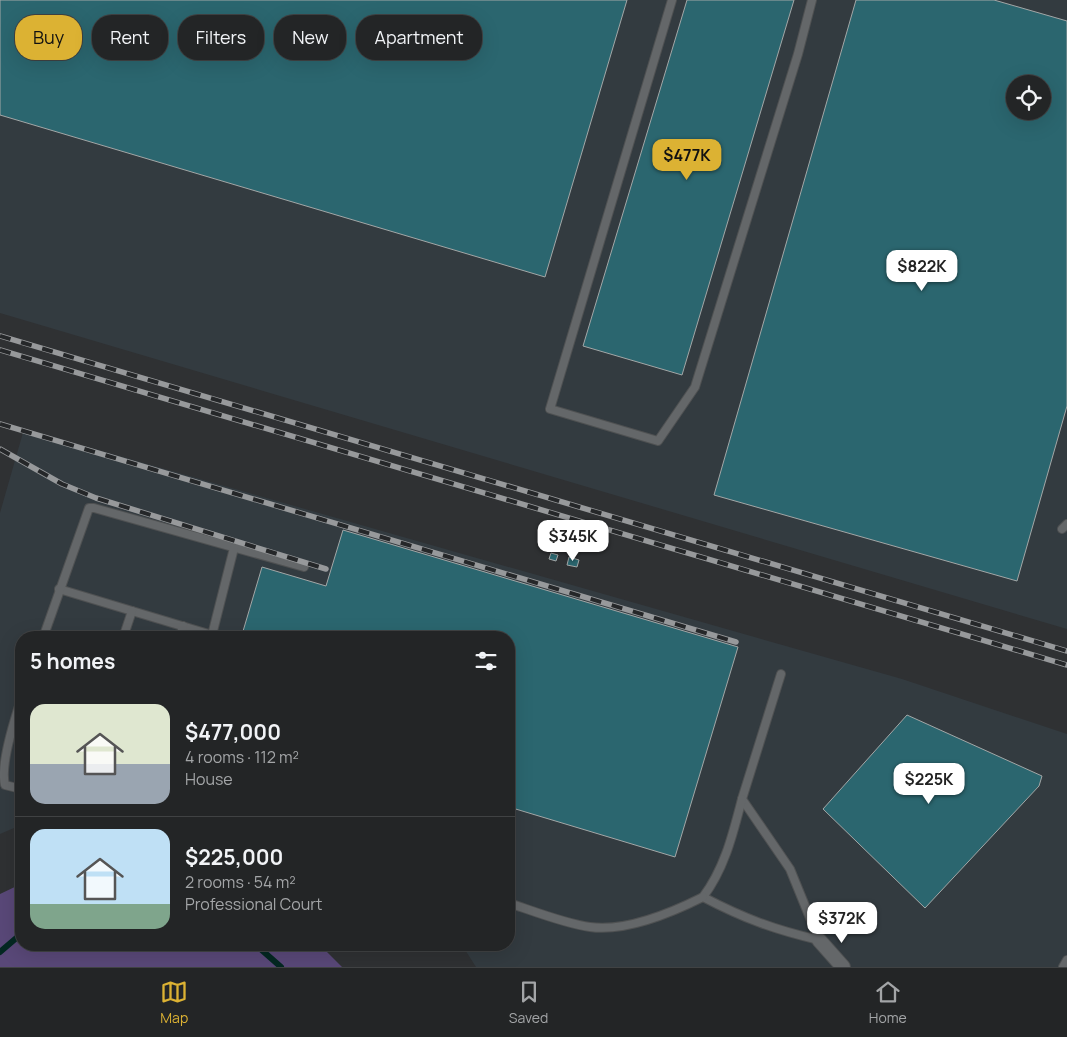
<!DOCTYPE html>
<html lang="en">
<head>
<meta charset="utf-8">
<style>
  :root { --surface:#232526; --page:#2f3132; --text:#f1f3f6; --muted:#a3a5a7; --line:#404243; --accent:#dcb233 }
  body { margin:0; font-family:Manrope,sans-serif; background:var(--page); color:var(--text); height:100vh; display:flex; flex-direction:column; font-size:19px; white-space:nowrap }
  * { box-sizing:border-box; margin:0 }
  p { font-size:16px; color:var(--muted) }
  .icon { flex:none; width:28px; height:28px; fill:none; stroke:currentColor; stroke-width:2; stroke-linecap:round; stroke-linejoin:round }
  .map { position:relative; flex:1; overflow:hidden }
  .sheet { position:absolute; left:15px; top:631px; width:500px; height:320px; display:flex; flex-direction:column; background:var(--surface); border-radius:20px; box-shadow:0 5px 20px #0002,0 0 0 1px var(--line) }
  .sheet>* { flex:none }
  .guide { position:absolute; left:15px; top:15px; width:500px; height:45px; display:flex; gap:10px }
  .tools { position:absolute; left:1006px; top:75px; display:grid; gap:10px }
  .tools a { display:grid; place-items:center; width:45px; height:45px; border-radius:50%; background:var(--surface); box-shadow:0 5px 20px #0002,0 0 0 1px var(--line); font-size:25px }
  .price { position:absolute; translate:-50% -42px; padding:0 11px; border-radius:10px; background:#fff; color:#222; font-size:16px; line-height:32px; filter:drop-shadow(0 1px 2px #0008) }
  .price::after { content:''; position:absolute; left:50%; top:30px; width:15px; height:11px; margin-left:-8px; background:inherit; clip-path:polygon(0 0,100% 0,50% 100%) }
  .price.on { background:var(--accent); color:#111 }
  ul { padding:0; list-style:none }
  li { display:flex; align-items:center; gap:15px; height:125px; padding:0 15px }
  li+li { border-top:1px solid var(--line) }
  li span { display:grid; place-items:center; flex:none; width:140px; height:100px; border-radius:15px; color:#555 }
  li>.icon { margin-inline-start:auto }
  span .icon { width:60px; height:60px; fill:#fffc; stroke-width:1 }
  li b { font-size:21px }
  h2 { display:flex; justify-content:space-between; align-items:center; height:60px; padding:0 15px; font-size:21px }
  .pill { padding:0 18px; border-radius:20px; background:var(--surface); box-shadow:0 5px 20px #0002,0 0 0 1px var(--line); font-size:18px; line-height:45px }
  .pill.on { background:var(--accent); color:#111 }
  .tab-bar { display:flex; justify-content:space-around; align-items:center; height:70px; border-top:1px solid var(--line); background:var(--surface); font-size:14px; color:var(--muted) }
  .tab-bar a { display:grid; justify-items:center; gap:2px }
  .tab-bar .on { color:var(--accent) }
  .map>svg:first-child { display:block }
  .built { fill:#333b40; fill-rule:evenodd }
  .green { fill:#594878 }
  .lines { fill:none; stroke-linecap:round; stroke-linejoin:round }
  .stream { stroke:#042822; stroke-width:6 }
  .building { fill:#2b666f; stroke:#a3a7a7; fill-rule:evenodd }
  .service-casing { stroke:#4f5152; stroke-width:10 }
  .minor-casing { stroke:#4f5152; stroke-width:16 }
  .service { stroke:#646769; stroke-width:8 }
  .minor { stroke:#646769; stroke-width:14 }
  .rail-casing { stroke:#97999b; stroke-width:5.5 }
  .rail { stroke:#252729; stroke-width:4; stroke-dasharray:11; stroke-linecap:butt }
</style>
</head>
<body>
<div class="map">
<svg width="1067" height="967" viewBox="0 0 1067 967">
  <rect width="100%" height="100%" fill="#2f3133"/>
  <g class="built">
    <path d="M0 0H1067V629L0 313ZM1015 84H1042V111H1015Z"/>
    <path d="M24 429 902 679 1067 734V967H476L462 945H509V638H21V825L0 834V513Z"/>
  </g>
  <path class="green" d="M21 884V945H320L342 967H0V894Z"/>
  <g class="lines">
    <g class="stream">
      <path d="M256 945 281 967"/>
      <path d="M0 952 21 934"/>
    </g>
  </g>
  <g class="building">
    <path d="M0 0H627L545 277 0 115Z"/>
    <path d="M687 0H794L682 375 583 346Z"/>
    <path d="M856 0H994L1067 21V406L1017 581 714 495ZM1015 84H1042V111H1015Z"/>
    <path d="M343 530 738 647 675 857 509 807V638H241L262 567 326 586Z"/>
    <path d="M551 553 558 555 556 561 549 559Z"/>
    <path d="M569 557 579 560 577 567 567 565Z"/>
    <path d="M907 715 1042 776 1039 786 925 908 823 809Z"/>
  </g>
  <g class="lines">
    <g class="service-casing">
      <g id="service">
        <path d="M672 0 550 409 658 441 695 387 798 54 812 0"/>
        <path d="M1062 529 1067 524"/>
        <path d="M59 589 212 635"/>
        <path d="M43 638 89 508H94L304 567"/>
        <path d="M123 638 132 611"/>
        <path d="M180 638 183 626"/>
        <path d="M220 638 212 635 234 548"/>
        <path d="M781 674 742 799 790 869 819 940"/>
        <path d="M21 700C14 721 0 766 5 785L21 789"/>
        <path d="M742 799C733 833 725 868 703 897 743 918 775 930 819 940"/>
        <path d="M509 903C533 911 566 924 590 927 625 932 673 912 703 897"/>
        <path d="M1063 967 1067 960"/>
      </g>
    </g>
    <g class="minor-casing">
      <path id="minor" d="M819 940 843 967"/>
    </g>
    <use href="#service" class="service"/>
    <use href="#minor" class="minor"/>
    <g class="rail-casing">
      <g id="rail">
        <path d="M0 336 1067 651"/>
        <path d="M0 350 1067 665"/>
        <path d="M0 424 736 642"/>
        <path d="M0 449 62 484 96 498 326 569"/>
      </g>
    </g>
    <use href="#rail" class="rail"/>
  </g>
</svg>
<div class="tools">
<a><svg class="icon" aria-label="locate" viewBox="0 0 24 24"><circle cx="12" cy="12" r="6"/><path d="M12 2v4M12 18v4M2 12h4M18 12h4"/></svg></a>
</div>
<b class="price on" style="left:687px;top:181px">$477K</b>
<b class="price" style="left:922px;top:292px">$822K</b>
<b class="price" style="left:573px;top:562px">$345K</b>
<b class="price" style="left:929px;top:805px">$225K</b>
<b class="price" style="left:842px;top:944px">$372K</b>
<div class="guide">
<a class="pill on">Buy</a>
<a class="pill">Rent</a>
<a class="pill">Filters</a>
<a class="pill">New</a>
<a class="pill">Apartment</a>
</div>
<section class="sheet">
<h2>5 homes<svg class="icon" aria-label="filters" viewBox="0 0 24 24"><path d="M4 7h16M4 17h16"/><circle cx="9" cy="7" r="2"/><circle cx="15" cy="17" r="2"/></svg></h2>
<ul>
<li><span style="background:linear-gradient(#dfe7d0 60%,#9aa5b1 0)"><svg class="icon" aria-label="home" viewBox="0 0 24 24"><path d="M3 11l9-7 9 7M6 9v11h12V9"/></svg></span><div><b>$477,000</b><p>4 rooms · 112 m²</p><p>House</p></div></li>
<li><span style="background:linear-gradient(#bfe0f5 75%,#7fa58c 0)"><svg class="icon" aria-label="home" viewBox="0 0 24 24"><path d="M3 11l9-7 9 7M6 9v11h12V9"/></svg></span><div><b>$225,000</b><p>2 rooms · 54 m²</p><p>Professional Court</p></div></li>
</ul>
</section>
</div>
<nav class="tab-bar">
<a class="on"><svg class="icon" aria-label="map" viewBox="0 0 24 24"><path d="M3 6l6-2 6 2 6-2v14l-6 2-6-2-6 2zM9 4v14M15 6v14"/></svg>Map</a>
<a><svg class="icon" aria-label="saved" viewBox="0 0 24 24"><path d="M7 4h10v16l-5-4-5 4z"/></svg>Saved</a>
<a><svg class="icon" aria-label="home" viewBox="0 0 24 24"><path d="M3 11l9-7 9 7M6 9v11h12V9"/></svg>Home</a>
</nav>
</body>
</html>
